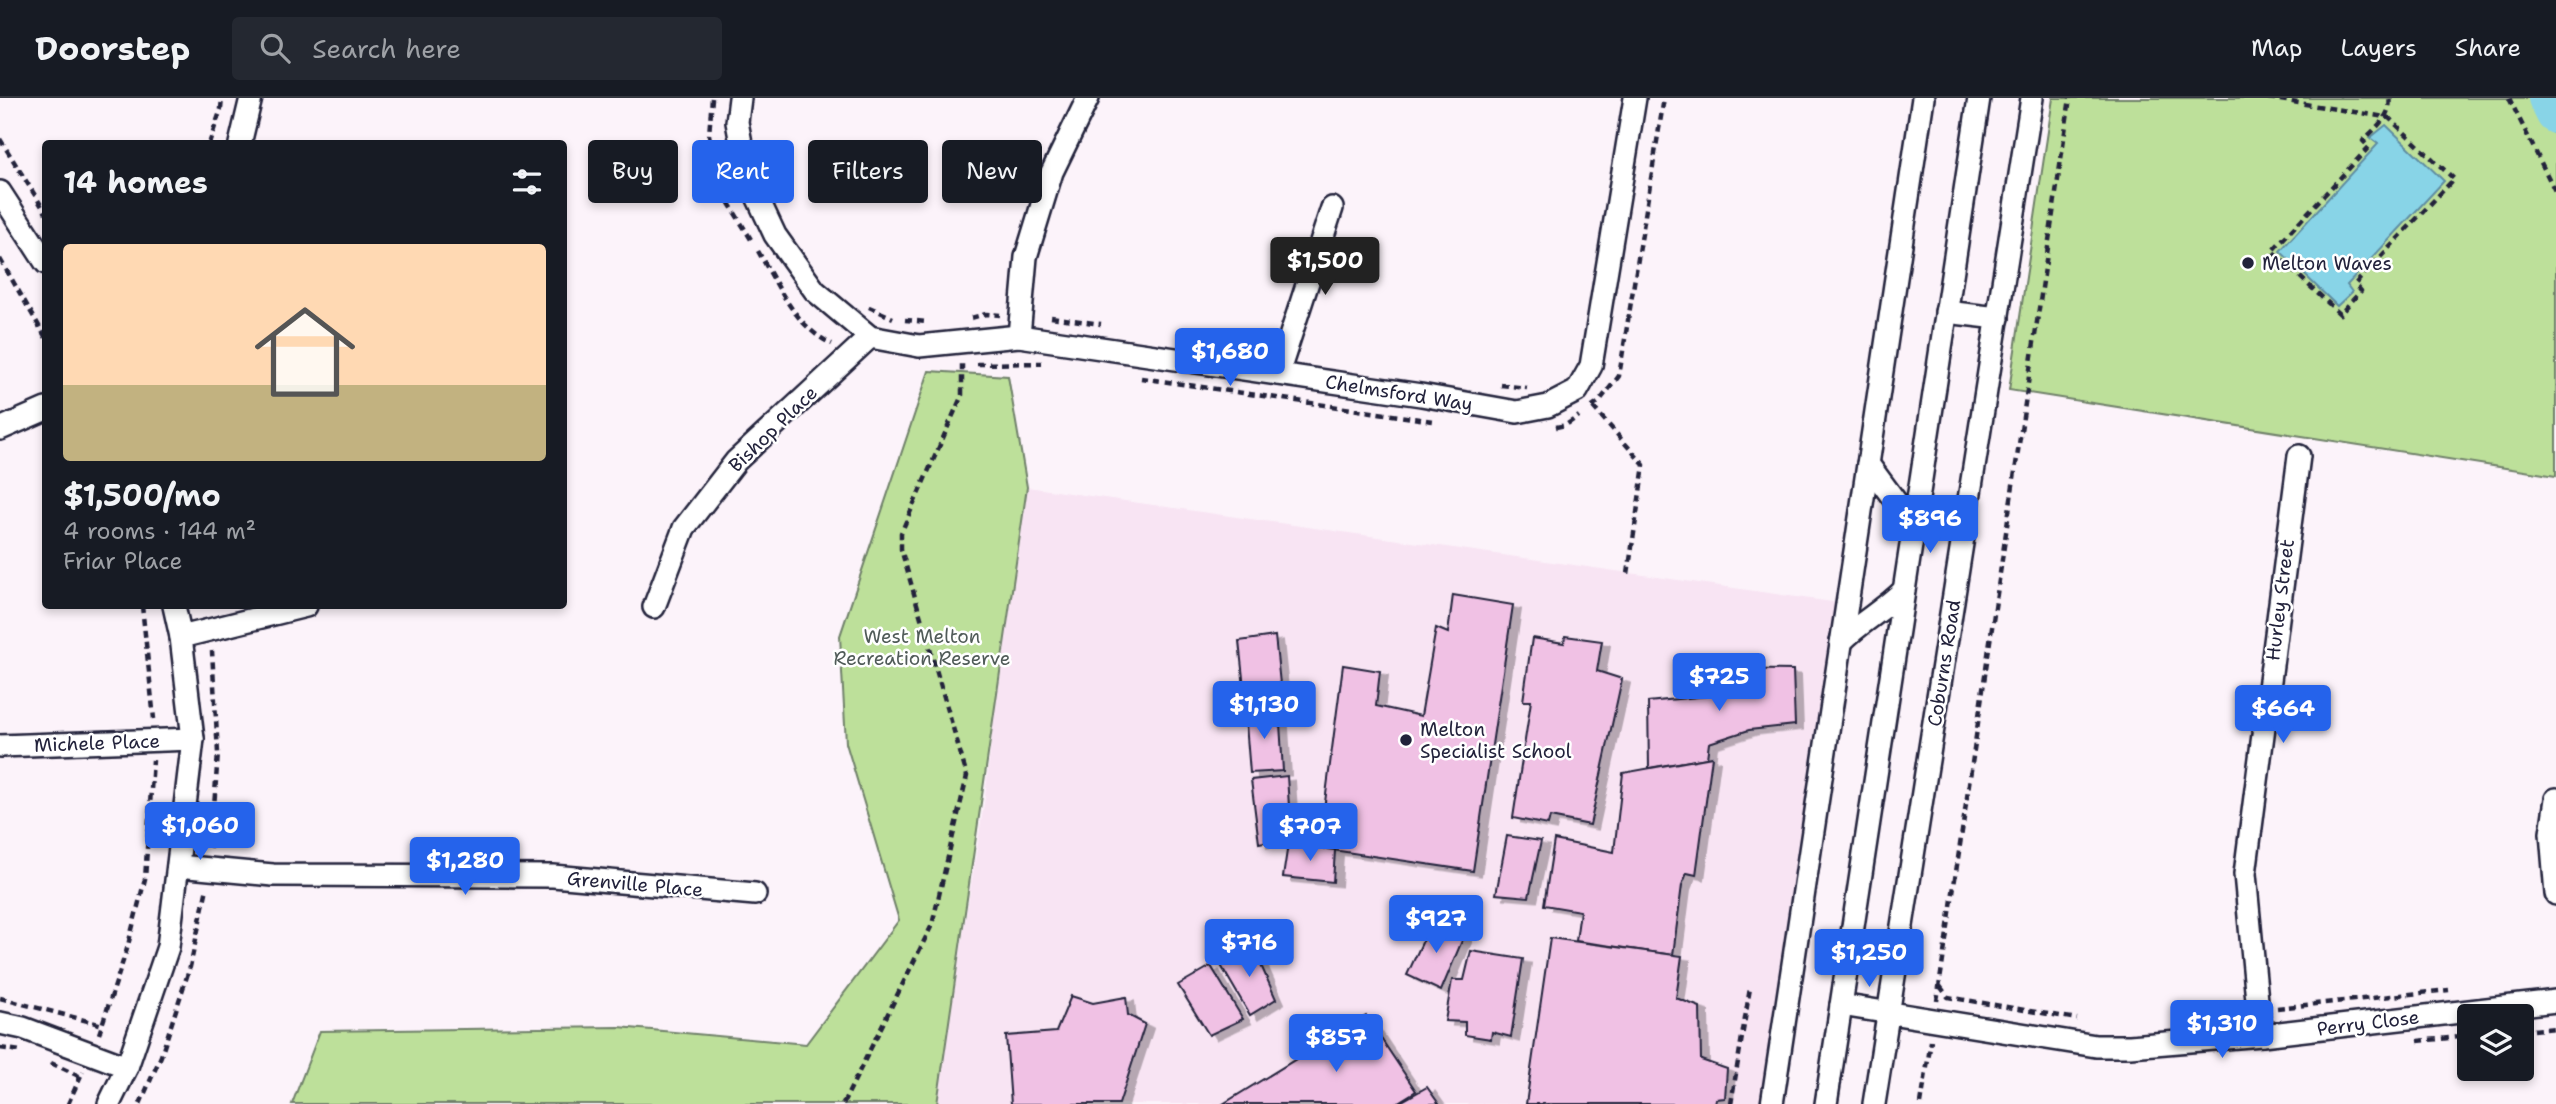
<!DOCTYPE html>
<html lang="en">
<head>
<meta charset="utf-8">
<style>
  :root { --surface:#171b24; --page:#242831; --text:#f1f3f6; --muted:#9ea1a6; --line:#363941; --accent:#2563eb }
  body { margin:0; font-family:"Shantell Sans",sans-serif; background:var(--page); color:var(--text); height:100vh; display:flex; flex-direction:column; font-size:26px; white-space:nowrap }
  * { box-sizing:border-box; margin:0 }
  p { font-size:23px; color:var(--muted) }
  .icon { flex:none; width:38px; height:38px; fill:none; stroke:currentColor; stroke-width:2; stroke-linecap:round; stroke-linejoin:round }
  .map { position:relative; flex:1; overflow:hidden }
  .side { position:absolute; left:42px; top:42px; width:525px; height:469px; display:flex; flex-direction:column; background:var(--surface); border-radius:7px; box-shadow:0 4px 10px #0003 }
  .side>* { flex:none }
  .banner { position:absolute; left:588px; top:42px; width:665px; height:63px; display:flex; gap:14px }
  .controls { position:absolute; left:2457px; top:906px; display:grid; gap:14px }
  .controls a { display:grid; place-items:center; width:77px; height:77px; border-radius:7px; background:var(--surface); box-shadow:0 4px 10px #0003; font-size:35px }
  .price { position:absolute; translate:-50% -60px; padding:0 16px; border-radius:7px; background:var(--accent); color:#fff; font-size:23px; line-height:46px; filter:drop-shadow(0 2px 4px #0008) }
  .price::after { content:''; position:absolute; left:50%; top:42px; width:21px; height:16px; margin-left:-10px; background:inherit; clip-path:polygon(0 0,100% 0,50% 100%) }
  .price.on { background:#222; color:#fff }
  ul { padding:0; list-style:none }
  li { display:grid; align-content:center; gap:14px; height:371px; padding:0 21px }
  li span { display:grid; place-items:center; height:217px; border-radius:7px; color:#555 }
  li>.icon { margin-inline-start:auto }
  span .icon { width:126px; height:126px; fill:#fffc; stroke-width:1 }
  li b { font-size:30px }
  h2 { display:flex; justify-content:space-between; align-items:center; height:84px; padding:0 21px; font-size:30px }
  .tag { padding:0 24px; border-radius:7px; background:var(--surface); box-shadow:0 4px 10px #0003; font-size:24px; line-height:63px }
  .tag.on { background:var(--accent); color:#fff }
  header { display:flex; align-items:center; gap:42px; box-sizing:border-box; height:98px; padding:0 35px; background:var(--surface); border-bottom:2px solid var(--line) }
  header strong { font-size:33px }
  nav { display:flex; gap:38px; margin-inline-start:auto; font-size:24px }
  .search { width:490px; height:63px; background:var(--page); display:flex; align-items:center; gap:18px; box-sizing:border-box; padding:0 24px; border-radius:7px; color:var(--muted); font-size:26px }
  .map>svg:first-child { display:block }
  .built { fill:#f8e4f3 }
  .green { fill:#bde09a; stroke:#70816a; stroke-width:2 }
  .water { fill:#88d4e7; stroke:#5f8da2; stroke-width:2 }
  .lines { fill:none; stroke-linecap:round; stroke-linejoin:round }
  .stream { stroke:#5f8da2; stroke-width:7 }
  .river { stroke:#88d4e7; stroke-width:40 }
  .building { fill:#f0c1e4; stroke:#22223b; stroke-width:2; filter:url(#shadow) }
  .minor-casing { stroke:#22223b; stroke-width:26 }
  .path { stroke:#22223b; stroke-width:4.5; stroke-dasharray:7 5; stroke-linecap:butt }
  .minor { stroke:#fff; stroke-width:21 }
  .poi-dot { fill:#22223b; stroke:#fff; stroke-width:2.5 }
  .labels { text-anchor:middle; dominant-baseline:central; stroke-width:5; stroke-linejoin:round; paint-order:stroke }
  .poi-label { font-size:19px; fill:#22223b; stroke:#fff; text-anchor:start }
  .street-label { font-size:19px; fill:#22223b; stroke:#fff }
  .park-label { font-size:19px; fill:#505b58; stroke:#fff }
</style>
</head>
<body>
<header>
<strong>Doorstep</strong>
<div class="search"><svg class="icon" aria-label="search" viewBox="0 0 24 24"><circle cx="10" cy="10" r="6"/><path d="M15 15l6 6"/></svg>Search here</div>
<nav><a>Map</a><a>Layers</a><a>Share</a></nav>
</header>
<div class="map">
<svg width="2556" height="1006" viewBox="0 0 2556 1006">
  <defs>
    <filter id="shadow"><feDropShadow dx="8" dy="4.5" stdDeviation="0" flood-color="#0004"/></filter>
  </defs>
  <rect width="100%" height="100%" fill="#fcf3fa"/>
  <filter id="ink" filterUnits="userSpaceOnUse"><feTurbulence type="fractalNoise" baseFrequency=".0143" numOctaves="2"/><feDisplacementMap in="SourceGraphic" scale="14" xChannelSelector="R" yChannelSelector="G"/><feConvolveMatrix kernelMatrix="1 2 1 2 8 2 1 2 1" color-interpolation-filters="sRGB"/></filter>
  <g filter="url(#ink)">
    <path class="built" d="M1027 389 1839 505 1786 877 1761 1006H936L985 699 994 615Z"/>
    <g class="green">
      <path d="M2053 0H2556V378L2009 292Z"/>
      <path d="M929 273 1008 278 1027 389 937 1006H292L320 933 619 929 806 946 899 822 846 645 840 538Z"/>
    </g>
    <path class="water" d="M2386 27 2444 83 2347 187 2352 194 2337 208 2280 153 2378 46 2370 40Z"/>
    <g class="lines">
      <path class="stream" d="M2545 26 2556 34"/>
      <path class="river" d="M2548 0 2556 16"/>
    </g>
    <g class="building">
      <path d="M1453 497 1513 507 1473 773 1319 750 1343 567 1380 573 1376 608 1421 618 1436 530 1448 535Z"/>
      <path d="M1275 538 1282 605 1246 608 1239 543Z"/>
      <path d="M1565 538 1602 543 1597 573 1622 581 1590 727 1550 719 1548 727 1513 720 1531 603H1523L1532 540 1564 545Z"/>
      <path d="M1708 571 1793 572 1795 627 1749 632 1709 645 1707 660 1649 670 1648 604 1707 598Z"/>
      <path d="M1279 610 1283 673 1250 675 1245 614Z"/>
      <path d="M1712 659 1696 777 1687 775 1682 787 1673 857 1576 843 1580 813 1544 807 1554 742 1614 754 1623 675Z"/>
      <path d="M1287 678 1291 739 1259 745 1251 682Z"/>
      <path d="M1507 738 1541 743 1529 799 1496 796Z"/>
      <path d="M1288 746 1335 752 1333 784 1283 779Z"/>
      <path d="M1433 821 1464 838 1441 893 1407 877Z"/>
      <path d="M1550 840 1682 858 1676 900 1700 909 1701 962 1727 971 1725 1000 1716 1001 1715 1006H1526Z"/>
      <path d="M1252 847 1276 901 1250 917 1219 864Z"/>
      <path d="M1471 853 1523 861 1511 939 1492 934 1491 941 1465 937V924L1445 923 1452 882H1464Z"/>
      <path d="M1211 868 1243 921 1209 937 1178 887Z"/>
      <path d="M1071 898 1093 905 1126 899 1128 917 1145 926 1119 1006H1011L1006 938 1056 934Z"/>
      <path d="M1366 918 1416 993 1395 1006H1223Z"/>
      <path d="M1427 989 1439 1006H1397Z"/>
    </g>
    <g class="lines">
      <g class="minor-casing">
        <g id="minor">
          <path d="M740 0 737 24 747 77 775 137 815 193 870 239 919 248 1019 238 1421 297 1517 314 1548 308 1577 293 1591 268 1635 0"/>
          <path d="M240 46 251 0"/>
          <path d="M0 94 46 165"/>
          <path d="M1946 214 1998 220"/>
          <path d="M1019 238 1026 159 1052 74 1088 0"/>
          <path d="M1278 276 1332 110"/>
          <path d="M0 331 46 311"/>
          <path d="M1868 366 1913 427"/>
          <path d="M654 509 684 430 736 363 870 239"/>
          <path d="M181 539 306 508"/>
          <path d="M1841 544C1861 523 1883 513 1903 493"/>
          <path d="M0 648 193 641"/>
          <path d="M2556 701 2551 735 2556 796"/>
          <path d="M178 768 273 777 553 778 755 796"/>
          <path d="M1841 907 2096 948H2130L2262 937 2556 903"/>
          <path d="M0 925 23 930 127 969"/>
          <path d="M2262 937 2258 913 2245 776 2299 358"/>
          <path d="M109 1006 127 969 168 849 193 641 181 539 174 508"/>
          <path d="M1772 1006 1923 0"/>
          <path d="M1826 1006 1979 0"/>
          <path d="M1874 1006 2032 0"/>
        </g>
      </g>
      <g class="path">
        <path d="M712 0 709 37 721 92 752 143"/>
        <path d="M2268 0 2385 19 2389 20 2454 81 2355 186 2361 193 2340 216 2272 153 2369 49 2363 43C2373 32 2393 17 2389 0"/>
        <path d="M2509 0 2556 95"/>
        <path d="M0 41 46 115"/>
        <path d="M209 46 221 11 222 0"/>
        <path d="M758 153C777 186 796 230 832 246"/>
        <path d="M0 161 46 240"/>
        <path d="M869 209 893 220"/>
        <path d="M1051 219 1101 226"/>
        <path d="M971 220 986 216 1000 217"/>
        <path d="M905 222 928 224"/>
        <path d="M977 266 1042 265"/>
        <path d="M1141 280 1433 323"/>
        <path d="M1501 287 1527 290"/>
        <path d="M1592 309 1598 305 1619 278 1664 0"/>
        <path d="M1593 309 1644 367 1628 476"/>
        <path d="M1556 329 1566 327 1579 318"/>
        <path d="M142 508 154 621"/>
        <path d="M211 750 218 655 212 553"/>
        <path d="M1940 888 1948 899 2077 921"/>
        <path d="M0 900 103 927"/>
        <path d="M1937 903 2070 0"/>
        <path d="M2277 910 2449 892"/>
        <path d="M2197 919 2237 915"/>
        <path d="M2522 933 2556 930"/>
        <path d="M99 936 127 851 145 781 153 662"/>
        <path d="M2418 943 2469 938"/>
        <path d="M0 950 20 953"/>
        <path d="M51 965 81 979"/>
        <path d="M68 1006 83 973"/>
        <path d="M140 1006 161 958 190 869 207 790"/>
        <path d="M843 1006 932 827 967 678 901 451V435L962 297V266"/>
        <path d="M1731 1006 1750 890"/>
        <path d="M1921 1006 1931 943"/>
      </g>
      <use href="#minor" class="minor"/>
    </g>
  </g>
  <g class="poi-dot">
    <circle cx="2248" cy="165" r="7"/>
    <circle cx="1406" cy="642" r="7"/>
  </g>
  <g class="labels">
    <g class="poi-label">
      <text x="2262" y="165">Melton Waves</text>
      <text x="1420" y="631">Melton<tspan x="1420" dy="22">Specialist School</tspan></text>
    </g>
    <g class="street-label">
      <text transform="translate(1399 295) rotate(9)">Chelmsford Way</text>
      <text transform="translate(773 331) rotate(-44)">Bishop Place</text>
      <text transform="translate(2280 502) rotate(-83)">Hurley Street</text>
      <text transform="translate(1944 565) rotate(-81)">Coburns Road</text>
      <text transform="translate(97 645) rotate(-2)">Michele Place</text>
      <text transform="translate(635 786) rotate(5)">Grenville Place</text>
      <text transform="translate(2368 925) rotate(-7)">Perry Close</text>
    </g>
    <g class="park-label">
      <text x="922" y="538">West Melton<tspan x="922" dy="22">Recreation Reserve</tspan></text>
    </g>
  </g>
</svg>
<div class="controls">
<a><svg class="icon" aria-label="layers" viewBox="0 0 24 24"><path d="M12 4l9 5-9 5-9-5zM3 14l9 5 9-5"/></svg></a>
</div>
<b class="price on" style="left:1325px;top:199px">$1,500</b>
<b class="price" style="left:1230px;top:290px">$1,680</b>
<b class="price" style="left:1930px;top:457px">$896</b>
<b class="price" style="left:1719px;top:615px">$725</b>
<b class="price" style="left:1264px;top:643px">$1,130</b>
<b class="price" style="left:2283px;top:647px">$664</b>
<b class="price" style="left:200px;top:764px">$1,060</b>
<b class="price" style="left:1310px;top:765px">$707</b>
<b class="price" style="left:465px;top:799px">$1,280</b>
<b class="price" style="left:1436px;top:857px">$927</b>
<b class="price" style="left:1249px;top:881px">$716</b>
<b class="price" style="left:1869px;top:891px">$1,250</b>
<b class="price" style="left:2222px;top:962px">$1,310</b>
<b class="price" style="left:1336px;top:976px">$857</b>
<div class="banner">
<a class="tag">Buy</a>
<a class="tag on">Rent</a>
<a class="tag">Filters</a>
<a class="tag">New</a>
</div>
<section class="side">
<h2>14 homes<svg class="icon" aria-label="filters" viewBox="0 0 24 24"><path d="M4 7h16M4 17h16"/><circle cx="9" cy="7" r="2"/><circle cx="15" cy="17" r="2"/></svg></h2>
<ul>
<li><span style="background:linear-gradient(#ffd9b3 65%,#c2b280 0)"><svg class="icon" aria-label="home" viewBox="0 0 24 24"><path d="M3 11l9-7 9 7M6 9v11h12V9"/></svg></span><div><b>$1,500/mo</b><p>4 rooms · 144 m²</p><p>Friar Place</p></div></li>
</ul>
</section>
</div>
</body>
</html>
